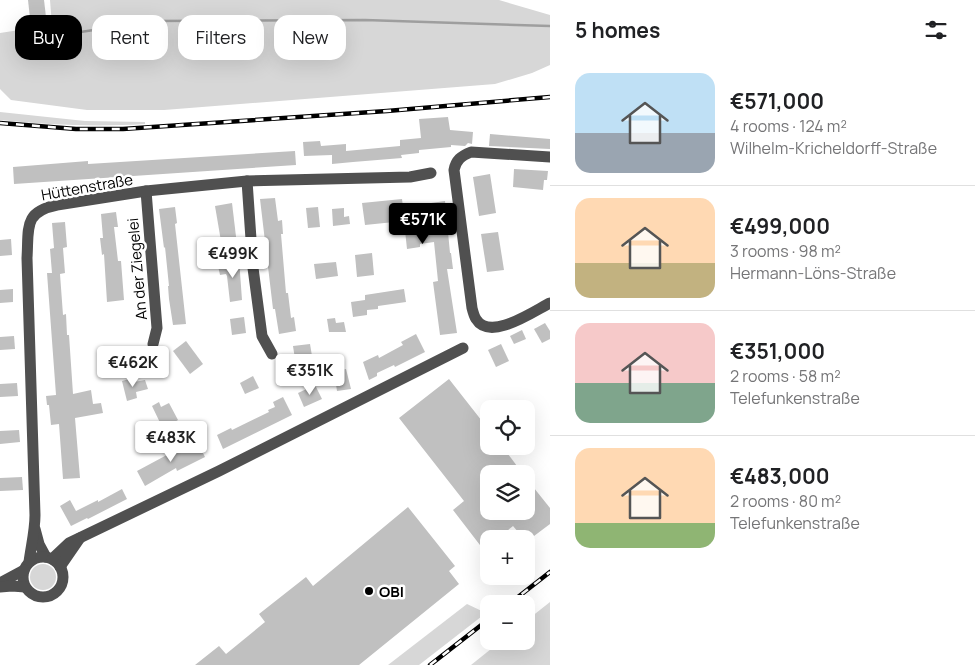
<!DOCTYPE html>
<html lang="en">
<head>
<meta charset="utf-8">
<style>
  :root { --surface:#fff; --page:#f6f6f6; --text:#202124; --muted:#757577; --line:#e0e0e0; --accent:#000 }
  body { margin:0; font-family:Manrope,sans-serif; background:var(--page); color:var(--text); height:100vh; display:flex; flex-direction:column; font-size:19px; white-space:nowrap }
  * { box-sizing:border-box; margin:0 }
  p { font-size:16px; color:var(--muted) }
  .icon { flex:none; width:28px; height:28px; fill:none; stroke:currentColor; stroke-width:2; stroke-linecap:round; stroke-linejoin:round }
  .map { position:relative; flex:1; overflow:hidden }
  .side { display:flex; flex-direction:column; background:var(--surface); width:425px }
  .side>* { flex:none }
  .banner { position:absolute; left:15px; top:15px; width:460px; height:45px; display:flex; gap:10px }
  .fabs { position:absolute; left:480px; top:400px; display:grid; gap:10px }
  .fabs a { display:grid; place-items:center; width:55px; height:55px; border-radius:10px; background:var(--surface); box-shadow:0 5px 20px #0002; font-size:25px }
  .price { position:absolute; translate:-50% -42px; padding:0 11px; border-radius:5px; background:#fff; color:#222; font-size:16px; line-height:32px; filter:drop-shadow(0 1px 2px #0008) }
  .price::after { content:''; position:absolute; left:50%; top:30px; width:15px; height:11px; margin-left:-8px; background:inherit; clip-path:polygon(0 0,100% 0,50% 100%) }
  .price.current { background:var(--accent); color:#fff }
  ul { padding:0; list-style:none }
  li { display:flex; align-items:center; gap:15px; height:125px; padding:0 25px }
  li+li { border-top:1px solid var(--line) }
  li span { display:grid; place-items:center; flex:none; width:140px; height:100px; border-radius:15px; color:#555 }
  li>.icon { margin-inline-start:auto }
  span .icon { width:60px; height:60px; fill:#fffc; stroke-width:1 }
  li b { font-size:21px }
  h2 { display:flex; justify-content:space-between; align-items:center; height:60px; padding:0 25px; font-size:21px }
  .chip { padding:0 18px; border-radius:15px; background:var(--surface); box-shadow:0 5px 20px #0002; font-size:18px; line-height:45px }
  .chip.current { background:var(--accent); color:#fff }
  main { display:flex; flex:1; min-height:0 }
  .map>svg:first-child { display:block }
  .green { fill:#d7d7d7 }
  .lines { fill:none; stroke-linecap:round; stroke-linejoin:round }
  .stream { stroke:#9e9e9e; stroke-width:2.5 }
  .building { fill:#c0c0c0 }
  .minor { stroke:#505050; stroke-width:11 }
  .rail-casing { stroke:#000; stroke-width:4.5 }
  .rail { stroke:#fff; stroke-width:2.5; stroke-dasharray:8; stroke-linecap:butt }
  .poi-dot { fill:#000; stroke:#fff; stroke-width:2 }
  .labels { text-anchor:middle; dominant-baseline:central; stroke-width:5; stroke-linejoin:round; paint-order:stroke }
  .street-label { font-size:15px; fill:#000; stroke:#fff }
  .poi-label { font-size:15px; font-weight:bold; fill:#000; stroke:#fff; text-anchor:start }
</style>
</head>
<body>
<main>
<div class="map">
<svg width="550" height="665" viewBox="0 0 550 665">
  <rect width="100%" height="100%" fill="#fff"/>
  <g class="green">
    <path d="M50 0H499L550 15V65L532 73 495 84 164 110H87L11 100 0 89V33L52 25Z"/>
    <path d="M0 112 85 121 145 122V124C96 127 48 125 0 120Z"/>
    <circle cx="43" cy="577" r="13"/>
    <path d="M550 602V665H471L501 641H526V621Z"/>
    <path d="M467 604 486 613 419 665H388Z"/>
  </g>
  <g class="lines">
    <path class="stream" d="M74 33 153 21 365 20 550 26"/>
  </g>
  <g class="building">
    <path d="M28 0H44L46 17 30 18Z"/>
    <path d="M448 117 450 130 473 132 472 144 468 143 465 146 451 145V147L419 150V153L401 155 402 158 353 162 332 164V155L304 156 303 142 320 141 321 146 346 144V151L400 146V140L421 138 419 119Z"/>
    <path d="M490 134 550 139V149L489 146Z"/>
    <path d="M295 151 296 165 14 184 13 167 88 161V164Z"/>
    <path d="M514 169 548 171 547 180H544L543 190 513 187Z"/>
    <path d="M490 174 496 213 479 216 473 177Z"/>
    <path d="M275 198 278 221 282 220 283 234H281L286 293H288L291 318 294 317 296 331 279 334 275 309H273L260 199Z"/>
    <path d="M402 199 403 207 445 201 450 253H451L453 269H447L457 333 440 335 433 282 438 281 434 242 420 244V247L407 249 404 221 365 225 362 203Z"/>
    <path d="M232 203 237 245 222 247 215 206Z"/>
    <path d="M175 207 177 223 175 224 186 324 173 325 169 299 168 286H169L165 247 164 248 159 209Z"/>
    <path d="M318 207 320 227 308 228 306 208Z"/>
    <path d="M344 208V217L349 216 350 224 333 226 332 209Z"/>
    <path d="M116 212 118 227H114L118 261H121L124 300 107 302 104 254 102 255 100 238H103L101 214Z"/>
    <path d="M65 222 67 247 63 248 65 273 60 274 63 315 66 314 67 335H69L73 394 91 390 93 404 101 403 103 413 75 418 80 478 63 479 59 424 51 425 49 405H47L46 396 56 395 47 273H52L50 249 54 248 52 223Z"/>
    <path d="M498 232 504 270 487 272 481 234Z"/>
    <path d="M11 239 12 255 0 256V240Z"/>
    <path d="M372 253 374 275 357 277 355 255Z"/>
    <path d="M239 259 242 300 230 302 227 276 226 274 220 275 218 266 225 265 224 261Z"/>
    <path d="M336 262 338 276 316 279 314 264Z"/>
    <path d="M13 289V302L0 303V290Z"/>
    <path d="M404 289 406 302 378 306V309L367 310V315L353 317 351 302 365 300V295Z"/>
    <path d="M244 317 246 333 232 335 230 319Z"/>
    <path d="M335 318 336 323 344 322 346 332H329L327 319Z"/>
    <path d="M545 323 550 331V339L542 343 534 329Z"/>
    <path d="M522 330 526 339 514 344 510 336Z"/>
    <path d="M416 334 425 352 395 367 394 365 377 373V376L369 380 363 362 378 355 379 358 403 345 401 342Z"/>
    <path d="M14 336 15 349 0 350V337Z"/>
    <path d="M186 341 203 364 190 374 173 351Z"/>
    <path d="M310 344 312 356 295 359 293 346Z"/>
    <path d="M501 344 509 361 496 367 488 350Z"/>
    <path d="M119 348 123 361 109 365 105 352Z"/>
    <path d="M346 369 351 389 337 391 334 371Z"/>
    <path d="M253 376 259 388 245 394 240 383Z"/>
    <path d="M133 378 134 382 145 380 148 389 136 392 137 398 127 401 122 381Z"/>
    <path d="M449 379 489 430V446H502L523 474H489V511H526V478L550 508V524L526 542V539H524L513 526 497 539H489V545L483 549 453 510 464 501 399 418Z"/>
    <path d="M17 383 18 396 0 397V384Z"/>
    <path d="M315 385 322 399 304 407 298 393Z"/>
    <path d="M283 397 292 415 223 449 217 435 231 428 232 430 269 412 268 410 275 407 273 402Z"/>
    <path d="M159 402 161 407 169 403 178 420 170 425 172 429 165 433 152 406Z"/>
    <path d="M19 430 20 442 0 444V431Z"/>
    <path d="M191 442 194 448 199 445 205 457 177 471 176 468 145 486 137 471Z"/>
    <path d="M22 477 23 490 0 491V478Z"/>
    <path d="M122 489 127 499 88 519 87 518 71 526 60 506 70 500 76 511 98 500V502Z"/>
    <path d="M408 507 455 566 449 571 459 584 359 665H195L219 646 226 654 265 622 259 614 306 577 313 586Z"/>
  </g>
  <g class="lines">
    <g class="minor">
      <path d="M550 157 471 152C461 156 456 160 454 170L472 308C473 312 474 316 476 319 490 342 534 311 550 303"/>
      <path d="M247 181 253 268 262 336 272 354"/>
      <path d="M146 191 157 328 153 344"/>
      <path d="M35 529 39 544 46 557"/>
      <circle cx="43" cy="577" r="20"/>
      <path d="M52 559 69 543 219 471 463 348"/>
      <path d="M29 562C31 546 35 531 35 515L27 258C29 228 23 212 57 205L146 191 247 181 410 177 431 173"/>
      <path d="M60 567 80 538"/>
      <path d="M0 583 24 570"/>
      <path d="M0 587 12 586 25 587"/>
    </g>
    <g class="rail-casing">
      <g id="rail">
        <path d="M0 123 76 129H123L387 111 550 97"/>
        <path d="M509 604 550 572"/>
        <path d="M430 665 489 619"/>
      </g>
    </g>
    <use href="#rail" class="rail"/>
  </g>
  <circle class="poi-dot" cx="369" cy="591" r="5"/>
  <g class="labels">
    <g class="street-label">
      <text transform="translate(87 187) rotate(-10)">Hüttenstraße</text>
      <text transform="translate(137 269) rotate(-95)">An der Ziegelei</text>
    </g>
    <g class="poi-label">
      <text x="379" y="591">OBI</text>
    </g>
  </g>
</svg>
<div class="fabs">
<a><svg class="icon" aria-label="locate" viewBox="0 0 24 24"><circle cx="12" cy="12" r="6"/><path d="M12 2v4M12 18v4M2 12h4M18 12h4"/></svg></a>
<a><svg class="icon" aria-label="layers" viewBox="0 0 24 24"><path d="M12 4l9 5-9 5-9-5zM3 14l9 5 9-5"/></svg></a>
<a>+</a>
<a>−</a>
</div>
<b class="price current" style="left:423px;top:245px">€571K</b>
<b class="price" style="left:233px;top:279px">€499K</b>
<b class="price" style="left:133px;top:388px">€462K</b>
<b class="price" style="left:310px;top:396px">€351K</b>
<b class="price" style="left:171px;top:463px">€483K</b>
<div class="banner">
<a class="chip current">Buy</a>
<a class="chip">Rent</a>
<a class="chip">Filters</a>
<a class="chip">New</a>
</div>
</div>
<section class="side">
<h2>5 homes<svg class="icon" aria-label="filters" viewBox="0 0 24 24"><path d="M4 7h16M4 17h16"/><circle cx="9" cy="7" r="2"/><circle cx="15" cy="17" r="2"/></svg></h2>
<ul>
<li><span style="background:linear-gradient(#bfe0f5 60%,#9aa5b1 0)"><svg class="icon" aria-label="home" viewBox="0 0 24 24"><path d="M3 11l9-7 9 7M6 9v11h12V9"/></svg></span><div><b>€571,000</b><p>4 rooms · 124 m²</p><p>Wilhelm-Kricheldorff-Straße</p></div></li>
<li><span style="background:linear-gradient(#ffd9b3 65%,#c2b280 0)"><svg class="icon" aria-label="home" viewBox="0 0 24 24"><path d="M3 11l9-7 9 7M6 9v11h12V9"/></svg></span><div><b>€499,000</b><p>3 rooms · 98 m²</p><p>Hermann-Löns-Straße</p></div></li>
<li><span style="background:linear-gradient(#f6c9c9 60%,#7fa58c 0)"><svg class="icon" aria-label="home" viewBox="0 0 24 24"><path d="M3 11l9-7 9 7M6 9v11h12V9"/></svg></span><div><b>€351,000</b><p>2 rooms · 58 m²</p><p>Telefunkenstraße</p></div></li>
<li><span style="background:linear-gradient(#ffd9b3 75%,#8fb573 0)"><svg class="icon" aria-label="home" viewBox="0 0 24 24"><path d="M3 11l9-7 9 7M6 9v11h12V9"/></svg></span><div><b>€483,000</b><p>2 rooms · 80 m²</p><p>Telefunkenstraße</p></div></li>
</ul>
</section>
</main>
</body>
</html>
